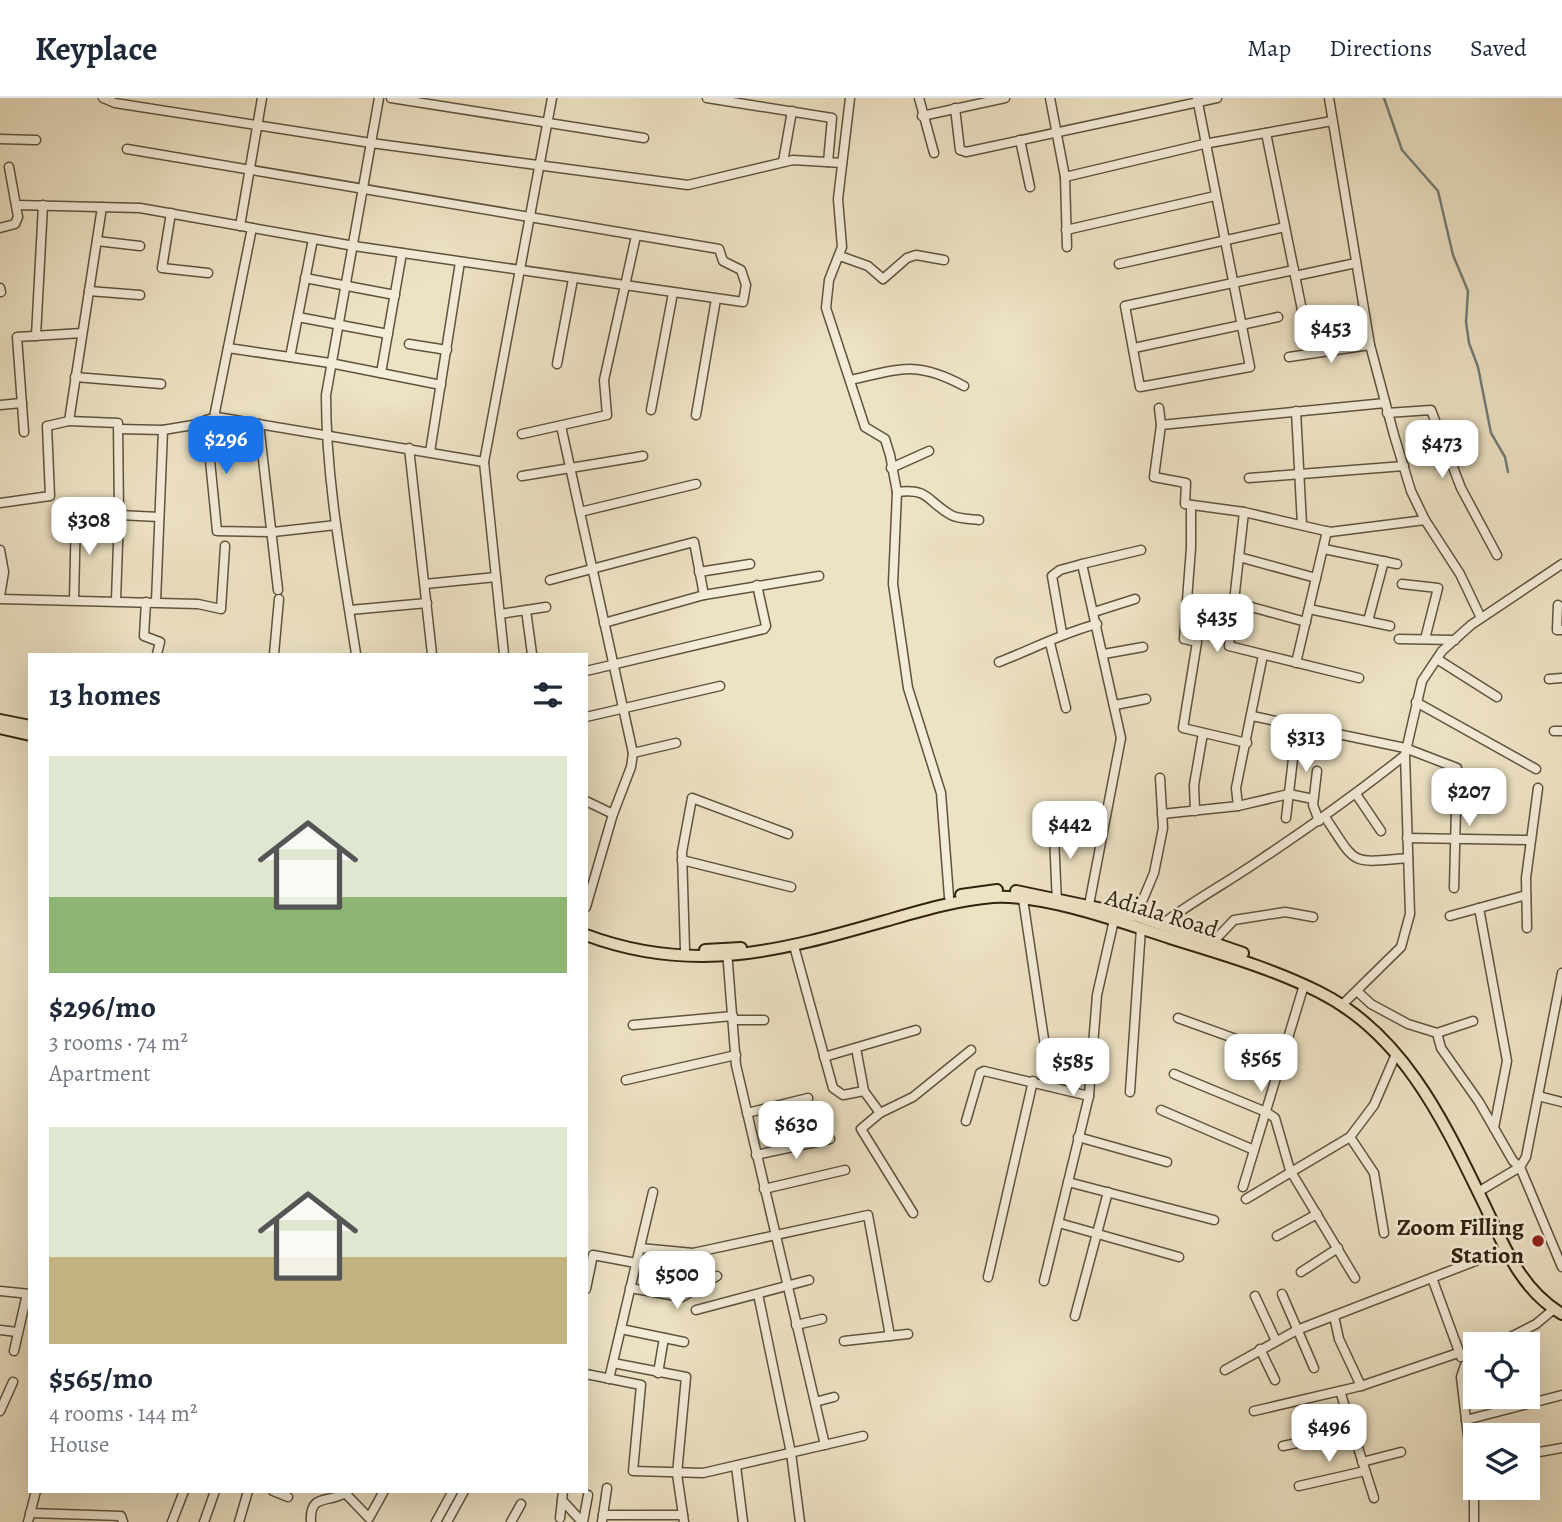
<!DOCTYPE html>
<html lang="en">
<head>
<meta charset="utf-8">
<style>
  :root { --surface:#fff; --page:#f6f6f7; --text:#1f2937; --muted:#747a83; --line:#e0e1e3; --accent:#1a73e8 }
  body { margin:0; font-family:Alegreya,serif; background:var(--page); color:var(--text); height:100vh; display:flex; flex-direction:column; font-size:26px; white-space:nowrap }
  * { box-sizing:border-box; margin:0 }
  p { font-size:23px; color:var(--muted) }
  .icon { flex:none; width:38px; height:38px; fill:none; stroke:currentColor; stroke-width:2; stroke-linecap:round; stroke-linejoin:round }
  .map { position:relative; flex:1; overflow:hidden }
  .panel { position:absolute; left:28px; top:555px; width:560px; height:840px; display:flex; flex-direction:column; background:var(--surface); border-radius:0px; box-shadow:0 7px 28px #0002 }
  .panel>* { flex:none }
  .controls { position:absolute; left:1463px; top:1234px; display:grid; gap:14px }
  .controls a { display:grid; place-items:center; width:77px; height:77px; border-radius:0px; background:var(--surface); box-shadow:0 7px 28px #0002; font-size:35px }
  .price { position:absolute; translate:-50% -60px; padding:0 16px; border-radius:14px; background:#fff; color:#222; font-size:23px; line-height:46px; filter:drop-shadow(0 2px 4px #0008) }
  .price::after { content:''; position:absolute; left:50%; top:42px; width:21px; height:16px; margin-left:-10px; background:inherit; clip-path:polygon(0 0,100% 0,50% 100%) }
  .price.active { background:var(--accent); color:#fff }
  ul { padding:0; list-style:none }
  li { display:grid; align-content:center; gap:14px; height:371px; padding:0 21px }
  li span { display:grid; place-items:center; height:217px; border-radius:0px; color:#555 }
  li>.icon { margin-inline-start:auto }
  span .icon { width:126px; height:126px; fill:#fffc; stroke-width:1 }
  li b { font-size:30px }
  h2 { display:flex; justify-content:space-between; align-items:center; height:84px; padding:0 21px; font-size:30px }
  header { display:flex; align-items:center; gap:42px; box-sizing:border-box; height:98px; padding:0 35px; background:var(--surface); border-bottom:2px solid var(--line) }
  header strong { font-size:33px }
  nav { display:flex; gap:38px; margin-inline-start:auto; font-size:24px }
  .map>svg:first-child { display:block }
  .lines { fill:none; stroke-linecap:round; stroke-linejoin:round }
  .stream { stroke:#727f78; stroke-width:2.5 }
  .minor-casing { stroke:#60533d; stroke-width:11 }
  .major-casing { stroke:#312310; stroke-width:14 }
  .minor { stroke:#f3ecd9; stroke-width:8 }
  .major { stroke:#ede2c4; stroke-width:10 }
  .poi-dot { fill:#8f2418; stroke:#f3ecd9; stroke-width:2.5 }
  .labels { text-anchor:middle; dominant-baseline:central; stroke-width:5; stroke-linejoin:round; paint-order:stroke }
  .street-label { font-size:24px; fill:#312310; stroke:#f3ecd9 }
  .poi-label { font-size:24px; font-weight:bold; fill:#312310; stroke:#f3ecd9; text-anchor:end }
</style>
</head>
<body>
<header>
<strong>Keyplace</strong>
<nav><a>Map</a><a>Directions</a><a>Saved</a></nav>
</header>
<div class="map">
<svg width="1562" height="1424" viewBox="0 0 1562 1424">
  <rect width="100%" height="100%" fill="#ede2c4"/>
  <filter id="stains"><feTurbulence type="fractalNoise" baseFrequency=".00286" numOctaves="4"/><feColorMatrix values="0 0 0 0 .2 0 0 0 0 .09 0 0 0 0 .02 0 0 0 .5 -.17"/></filter>
  <radialGradient id="worn" r=".72"><stop offset=".6" stop-color="#630" stop-opacity="0"/><stop offset="1" stop-color="#630" stop-opacity=".3"/></radialGradient>
  <g class="lines">
    <path class="stream" d="M1384 0 1402 52 1438 93 1453 157 1468 193 1466 224 1469 245 1478 269 1491 335 1505 359 1508 374"/>
    <g class="minor-casing">
      <g id="minor">
        <path d="M103 0 115 5 371 45 688 87 793 62 842 65"/>
        <path d="M391 0 644 40"/>
        <path d="M707 0 832 20 828 64"/>
        <path d="M850 0 838 101 842 149 829 182 826 210 865 329 885 341 890 357 897 394 893 486 908 590 941 695 949 799"/>
        <path d="M919 0 934 55"/>
        <path d="M1050 0 1065 79 1067 149"/>
        <path d="M1197 0 1250 269 1140 289 1125 208 1294 172"/>
        <path d="M1329 0 1370 247 1394 337 1411 393 1425 422 1460 476 1481 520"/>
        <path d="M955 10 960 52 966 54 1217 0"/>
        <path d="M922 18 1005 0"/>
        <path d="M1266 35 1303 217"/>
        <path d="M0 41 36 42"/>
        <path d="M1020 42 1030 89"/>
        <path d="M783 64 792 13"/>
        <path d="M1065 79 1204 46 1332 23"/>
        <path d="M17 107 140 110 354 148 743 204 746 187 741 172 723 163 719 151 127 51"/>
        <path d="M171 115 162 170 208 175"/>
        <path d="M240 128 262 0"/>
        <path d="M0 130 15 126 18 119 9 69"/>
        <path d="M1066 132 1215 98"/>
        <path d="M97 143 140 148"/>
        <path d="M840 158 868 168 883 181 907 160 916 157 944 162"/>
        <path d="M1119 166 1285 129"/>
        <path d="M1295 178 1356 165"/>
        <path d="M305 180 395 197"/>
        <path d="M0 190 1 194"/>
        <path d="M89 193 140 197"/>
        <path d="M298 219 388 236"/>
        <path d="M36 238 43 107"/>
        <path d="M409 246 447 252"/>
        <path d="M228 250 330 265 441 287"/>
        <path d="M1134 250 1278 219"/>
        <path d="M290 259 313 141"/>
        <path d="M1289 259 1370 247"/>
        <path d="M557 266 573 181"/>
        <path d="M381 275 402 155"/>
        <path d="M75 279 161 286"/>
        <path d="M850 282C900 271 916 262 964 288"/>
        <path d="M0 307 22 305"/>
        <path d="M1159 310 1161 327 1154 379 1186 385 1185 406 1244 414 1330 434 1425 422"/>
        <path d="M651 312 673 195"/>
        <path d="M1296 313 1302 427"/>
        <path d="M1387 315 1431 312 1461 390 1497 457"/>
        <path d="M696 317 716 201"/>
        <path d="M214 319 252 130"/>
        <path d="M69 323 118 325 119 417 116 502"/>
        <path d="M259 326 278 492"/>
        <path d="M1161 327 1385 305"/>
        <path d="M561 328 633 655 631 669 613 716 586 809"/>
        <path d="M119 331 163 332 205 325"/>
        <path d="M24 334 17 239 82 235"/>
        <path d="M522 336 607 317 604 282 636 138"/>
        <path d="M409 350 432 556"/>
        <path d="M430 354 460 164"/>
        <path d="M891 370 929 353"/>
        <path d="M522 378 643 358"/>
        <path d="M1249 380 1404 368"/>
        <path d="M897 394C930 390 926 403 951 417 958 421 971 421 979 422"/>
        <path d="M0 405 50 398 47 328 69 323 102 109"/>
        <path d="M1191 407V450L1184 541 1197 544 1183 630 1247 645"/>
        <path d="M580 414 696 386"/>
        <path d="M1244 414 1229 548 1359 580"/>
        <path d="M119 417 159 419"/>
        <path d="M336 427 273 434 217 433 206 322 217 319 484 364"/>
        <path d="M1324 451 1397 466"/>
        <path d="M0 452 4 474 0 498"/>
        <path d="M1239 459 1316 480"/>
        <path d="M699 474 750 466"/>
        <path d="M550 482 694 444 704 497"/>
        <path d="M425 486 496 479"/>
        <path d="M1402 486 1438 490 1425 541"/>
        <path d="M0 501 198 506 221 511 225 448"/>
        <path d="M74 502 76 416"/>
        <path d="M146 504 144 538 160 544 157 556"/>
        <path d="M156 504 163 332"/>
        <path d="M1233 504 1306 524"/>
        <path d="M1558 507 1557 532H1562"/>
        <path d="M1309 511 1390 528"/>
        <path d="M350 512 427 505"/>
        <path d="M526 512 532 556"/>
        <path d="M1094 514 1135 501"/>
        <path d="M500 516 546 509"/>
        <path d="M1368 523 1384 463"/>
        <path d="M604 525 704 497 819 478"/>
        <path d="M1062 535 1052 478 1060 472 1082 466"/>
        <path d="M1399 541 1455 542"/>
        <path d="M1050 545 1066 610"/>
        <path d="M274 556 279 501"/>
        <path d="M356 556C343 471 326 384 326 297L379 0"/>
        <path d="M504 556 484 364 552 0"/>
        <path d="M1104 556 1143 549"/>
        <path d="M1437 561 1497 599"/>
        <path d="M999 564C1033 551 1062 535 1097 526"/>
        <path d="M1296 565 1327 433"/>
        <path d="M586 573 764 531 766 528 757 487"/>
        <path d="M1549 581 1562 580"/>
        <path d="M1416 604 1536 671"/>
        <path d="M1115 607 1146 601"/>
        <path d="M1252 618 1405 650 1457 670 1454 790"/>
        <path d="M586 619 720 588"/>
        <path d="M1554 633H1562"/>
        <path d="M633 655 676 645"/>
        <path d="M1317 673 1313 707 1319 723"/>
        <path d="M1356 696 1381 733"/>
        <path d="M586 703 613 716"/>
        <path d="M1238 708 1236 690 1263 557"/>
        <path d="M1195 713 1194 687 1203 635"/>
        <path d="M1053 716 1057 805"/>
        <path d="M1162 716 1238 708 1289 696 1313 701"/>
        <path d="M1325 719C1358 768 1348 765 1408 760"/>
        <path d="M1286 720 1297 627"/>
        <path d="M1407 740 1530 742"/>
        <path d="M682 762 791 789"/>
        <path d="M1023 801 1051 988"/>
        <path d="M1479 810 1507 963 1494 1030"/>
        <path d="M1088 812 1121 640 1082 466 1141 452"/>
        <path d="M1136 818 1154 775 1163 730 1160 680"/>
        <path d="M1450 818 1526 797"/>
        <path d="M1161 827C1190 805 1221 788 1251 768 1304 733 1355 697 1405 657"/>
        <path d="M1527 830 1526 780 1538 690"/>
        <path d="M1213 844 1234 822 1285 814 1313 819"/>
        <path d="M794 848 833 990 843 997 864 993"/>
        <path d="M685 852 682 754 692 700 788 736"/>
        <path d="M727 853 736 967 825 1347"/>
        <path d="M1358 894 1371 906 1408 926 1437 935 1473 923"/>
        <path d="M1342 907 1401 849 1410 816 1405 657 1422 583 1442 553 1471 527 1562 466"/>
        <path d="M1178 920 1283 958"/>
        <path d="M733 922H764"/>
        <path d="M633 927 733 918"/>
        <path d="M1437 935 1441 950 1479 1004 1513 1063 1520 1069 1562 1169"/>
        <path d="M856 950 864 993 880 1015"/>
        <path d="M824 959 916 932"/>
        <path d="M1174 976 1266 1014 1275 1020 1290 1072 1355 1180"/>
        <path d="M626 982 736 957"/>
        <path d="M1130 994 1141 830"/>
        <path d="M1538 998 1562 1004"/>
        <path d="M1161 1012 1254 1052"/>
        <path d="M747 1015 808 1000"/>
        <path d="M966 1023 980 975 984 973 1089 998"/>
        <path d="M1078 1039 1167 1064"/>
        <path d="M1350 1039 1374 1075 1384 1135"/>
        <path d="M756 1057 830 1041"/>
        <path d="M1068 1084 1214 1122"/>
        <path d="M1243 1089 1304 887"/>
        <path d="M764 1091 845 1072"/>
        <path d="M1483 1091 1520 1069 1526 1059 1562 875"/>
        <path d="M1246 1101 1350 1039 1374 1007 1396 956"/>
        <path d="M913 1115 861 1031 880 1015 913 999 971 952"/>
        <path d="M1059 1125 1179 1159"/>
        <path d="M1277 1138 1317 1116"/>
        <path d="M640 1150 693 1155 868 1117 890 1238"/>
        <path d="M1301 1174 1338 1150"/>
        <path d="M988 1179 1033 983"/>
        <path d="M1432 1180 1461 1259"/>
        <path d="M1044 1183 1089 998 1097 897 1114 822"/>
        <path d="M630 1190 682 1199 717 1178"/>
        <path d="M586 1191 593 1157 636 1165"/>
        <path d="M0 1193 30 1196"/>
        <path d="M758 1196 791 1355 800 1424"/>
        <path d="M1282 1196 1314 1270"/>
        <path d="M1255 1198 1276 1243"/>
        <path d="M696 1212 809 1182"/>
        <path d="M1075 1218 1108 1094"/>
        <path d="M1334 1218 1339 1241 1361 1288"/>
        <path d="M796 1227 822 1221"/>
        <path d="M621 1231 684 1244"/>
        <path d="M0 1232 17 1234"/>
        <path d="M844 1243 908 1236"/>
        <path d="M1497 1246 1536 1226 1554 1211"/>
        <path d="M1260 1251 1275 1282"/>
        <path d="M14 1253 27 1196"/>
        <path d="M613 1265 686 1279 677 1376 684 1424"/>
        <path d="M1225 1272 1297 1232 1504 1152"/>
        <path d="M658 1275 664 1240"/>
        <path d="M586 1276 641 1287 633 1373 703 1375 863 1338"/>
        <path d="M609 1281 653 1094"/>
        <path d="M1340 1293 1374 1400"/>
        <path d="M815 1304 834 1299"/>
        <path d="M0 1313 13 1284"/>
        <path d="M1254 1313 1361 1288 1458 1255"/>
        <path d="M1466 1322 1562 1297"/>
        <path d="M1283 1348 1353 1333"/>
        <path d="M1528 1356 1562 1350"/>
        <path d="M1362 1364 1401 1354"/>
        <path d="M736 1368 743 1424"/>
        <path d="M1299 1388 1365 1373"/>
        <path d="M273 1393 288 1399"/>
        <path d="M346 1396 369 1420 384 1393"/>
        <path d="M562 1402 582 1424"/>
        <path d="M30 1415 121 1418 123 1424"/>
        <path d="M603 1417H683"/>
        <path d="M560 1420 563 1393"/>
        <path d="M28 1424 36 1393"/>
        <path d="M172 1424 184 1393"/>
        <path d="M204 1424 215 1393"/>
        <path d="M239 1424 248 1393"/>
        <path d="M311 1424C309 1393 331 1407 348 1393"/>
        <path d="M436 1424 453 1393"/>
        <path d="M447 1424 464 1393"/>
        <path d="M511 1424 521 1406"/>
        <path d="M583 1424 588 1397"/>
        <path d="M602 1424 607 1390"/>
        <path d="M1474 1424V1389L1461 1279 1465 1267 1475 1257"/>
      </g>
    </g>
    <g class="major-casing">
      <g id="major">
        <path d="M0 622 30 628"/>
        <path d="M0 630 30 637"/>
        <path d="M1016 793 1136 818 1243 855"/>
        <path d="M961 797 997 792"/>
        <path d="M586 837C693 877 780 853 885 823 920 813 956 802 993 799 1044 796 1121 824 1170 840 1221 856 1271 870 1319 894 1405 937 1445 1026 1485 1108 1504 1148 1521 1192 1562 1216"/>
        <path d="M705 852 741 850"/>
      </g>
    </g>
    <use href="#minor" class="minor"/>
    <use href="#major" class="major"/>
  </g>
  <circle class="poi-dot" cx="1538" cy="1143" r="7"/>
  <g class="labels">
    <g class="street-label">
      <text transform="translate(1162 815) rotate(17)">Adiala Road</text>
    </g>
    <g class="poi-label">
      <text x="1524" y="1129">Zoom Filling<tspan x="1524" dy="28">Station</tspan></text>
    </g>
  </g>
  <rect width="100%" height="100%" filter="url(#stains)"/>
  <rect width="100%" height="100%" fill="url(#worn)"/>
</svg>
<div class="controls">
<a><svg class="icon" aria-label="locate" viewBox="0 0 24 24"><circle cx="12" cy="12" r="6"/><path d="M12 2v4M12 18v4M2 12h4M18 12h4"/></svg></a>
<a><svg class="icon" aria-label="layers" viewBox="0 0 24 24"><path d="M12 4l9 5-9 5-9-5zM3 14l9 5 9-5"/></svg></a>
</div>
<b class="price" style="left:1331px;top:267px">$453</b>
<b class="price active" style="left:226px;top:378px">$296</b>
<b class="price" style="left:1442px;top:382px">$473</b>
<b class="price" style="left:89px;top:459px">$308</b>
<b class="price" style="left:1217px;top:556px">$435</b>
<b class="price" style="left:1306px;top:676px">$313</b>
<b class="price" style="left:1469px;top:730px">$207</b>
<b class="price" style="left:1070px;top:763px">$442</b>
<b class="price" style="left:1261px;top:996px">$565</b>
<b class="price" style="left:1073px;top:1000px">$585</b>
<b class="price" style="left:796px;top:1063px">$630</b>
<b class="price" style="left:677px;top:1213px">$500</b>
<b class="price" style="left:1329px;top:1366px">$496</b>
<section class="panel">
<h2>13 homes<svg class="icon" aria-label="filters" viewBox="0 0 24 24"><path d="M4 7h16M4 17h16"/><circle cx="9" cy="7" r="2"/><circle cx="15" cy="17" r="2"/></svg></h2>
<ul>
<li><span style="background:linear-gradient(#dfe7d0 65%,#8fb573 0)"><svg class="icon" aria-label="home" viewBox="0 0 24 24"><path d="M3 11l9-7 9 7M6 9v11h12V9"/></svg></span><div><b>$296/mo</b><p>3 rooms · 74 m²</p><p>Apartment</p></div></li>
<li><span style="background:linear-gradient(#dfe7d0 60%,#c2b280 0)"><svg class="icon" aria-label="home" viewBox="0 0 24 24"><path d="M3 11l9-7 9 7M6 9v11h12V9"/></svg></span><div><b>$565/mo</b><p>4 rooms · 144 m²</p><p>House</p></div></li>
</ul>
</section>
</div>
</body>
</html>
